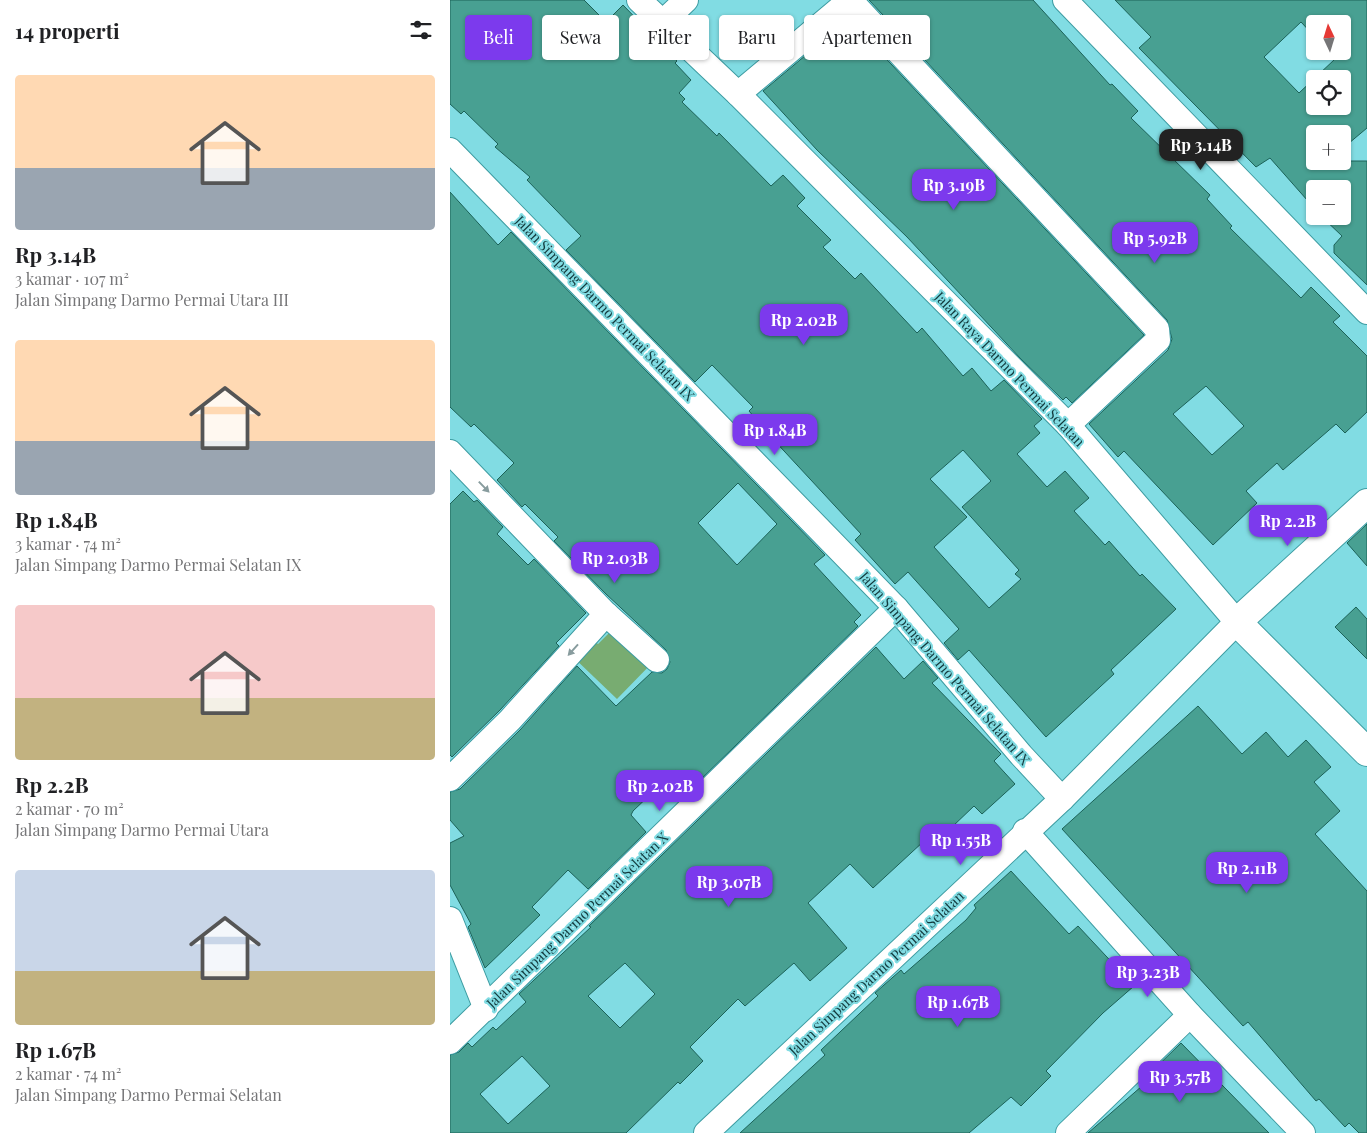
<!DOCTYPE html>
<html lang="id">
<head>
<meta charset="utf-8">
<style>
  :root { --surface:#fff; --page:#f6f6f6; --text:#202124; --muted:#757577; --accent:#7c3aed }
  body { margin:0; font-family:"Playfair Display",serif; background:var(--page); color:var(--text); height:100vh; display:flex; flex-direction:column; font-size:19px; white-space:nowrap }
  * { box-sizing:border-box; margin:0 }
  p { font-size:16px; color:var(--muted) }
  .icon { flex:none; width:28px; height:28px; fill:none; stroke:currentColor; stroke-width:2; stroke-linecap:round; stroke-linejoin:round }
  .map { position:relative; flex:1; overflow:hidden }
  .panel { display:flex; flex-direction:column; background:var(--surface); width:450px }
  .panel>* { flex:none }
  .hud { position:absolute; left:15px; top:15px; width:475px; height:45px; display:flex; gap:10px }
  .needle { width:32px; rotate:356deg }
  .controls { position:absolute; left:856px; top:15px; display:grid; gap:10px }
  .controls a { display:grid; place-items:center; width:45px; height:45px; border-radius:5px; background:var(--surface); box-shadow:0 1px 4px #0004; font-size:25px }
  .price { position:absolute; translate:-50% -42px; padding:0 11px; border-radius:10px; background:var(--accent); color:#fff; font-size:16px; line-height:32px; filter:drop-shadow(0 1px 2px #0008) }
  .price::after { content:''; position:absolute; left:50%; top:30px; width:15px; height:11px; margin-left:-8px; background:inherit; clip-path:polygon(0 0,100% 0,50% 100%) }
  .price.selected { background:#222; color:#fff }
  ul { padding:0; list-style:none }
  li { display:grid; align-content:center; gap:10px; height:265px; padding:0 15px }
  li span { display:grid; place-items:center; height:155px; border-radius:5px; color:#555 }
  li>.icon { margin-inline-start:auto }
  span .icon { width:90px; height:90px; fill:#fffc; stroke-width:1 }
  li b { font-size:21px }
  h2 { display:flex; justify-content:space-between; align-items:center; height:60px; padding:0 15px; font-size:21px }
  .pill { padding:0 18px; border-radius:5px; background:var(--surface); box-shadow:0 1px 4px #0004; font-size:18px; line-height:45px }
  .pill.selected { background:var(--accent); color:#fff }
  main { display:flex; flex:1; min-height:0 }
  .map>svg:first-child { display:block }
  .green { fill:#78ac71 }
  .building { fill:#48a092; stroke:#1c6258; fill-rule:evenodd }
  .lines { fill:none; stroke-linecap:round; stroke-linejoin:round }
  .street-casing { stroke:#3d9ca2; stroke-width:26 }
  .secondary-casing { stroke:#3d9ca2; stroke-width:30 }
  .street { stroke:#fff; stroke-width:24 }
  .secondary { stroke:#fff; stroke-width:28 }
  .oneway { fill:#889c9e }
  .labels { text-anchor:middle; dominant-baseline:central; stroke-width:4; stroke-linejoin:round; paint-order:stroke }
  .street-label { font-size:14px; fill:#12393c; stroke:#81dce3 }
</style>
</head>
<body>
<main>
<section class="panel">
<h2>14 properti<svg class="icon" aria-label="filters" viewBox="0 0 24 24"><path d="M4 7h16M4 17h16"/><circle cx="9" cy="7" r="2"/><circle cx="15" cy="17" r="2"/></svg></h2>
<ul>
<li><span style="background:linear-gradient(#ffd9b3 60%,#9aa5b1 0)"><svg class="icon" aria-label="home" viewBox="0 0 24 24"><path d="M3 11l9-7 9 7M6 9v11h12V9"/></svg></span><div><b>Rp 3.14B</b><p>3 kamar · 107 m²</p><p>Jalan Simpang Darmo Permai Utara III</p></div></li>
<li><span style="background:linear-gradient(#ffd9b3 65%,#9aa5b1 0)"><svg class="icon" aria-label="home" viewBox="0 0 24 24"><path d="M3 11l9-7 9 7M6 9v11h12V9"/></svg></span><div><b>Rp 1.84B</b><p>3 kamar · 74 m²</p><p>Jalan Simpang Darmo Permai Selatan IX</p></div></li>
<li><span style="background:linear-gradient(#f6c9c9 60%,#c2b280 0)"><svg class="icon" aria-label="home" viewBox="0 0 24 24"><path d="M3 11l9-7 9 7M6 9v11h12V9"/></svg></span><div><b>Rp 2.2B</b><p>2 kamar · 70 m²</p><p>Jalan Simpang Darmo Permai Utara</p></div></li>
<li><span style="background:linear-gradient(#c9d6e8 65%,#c2b280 0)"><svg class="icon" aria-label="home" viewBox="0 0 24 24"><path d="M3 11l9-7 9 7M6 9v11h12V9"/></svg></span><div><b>Rp 1.67B</b><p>2 kamar · 74 m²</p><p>Jalan Simpang Darmo Permai Selatan</p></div></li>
</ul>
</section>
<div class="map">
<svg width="917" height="1133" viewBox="0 0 917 1133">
  <rect width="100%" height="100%" fill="#81dce3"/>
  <path class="green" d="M161 631 204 661 167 699 121 655 139 637 148 644Z"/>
  <g class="building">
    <path d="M0 0H134L156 22 173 5 227 61 225 63 241 80 229 93 235 99 232 102 267 136 269 133 321 186 333 175 355 198 347 206 381 240 373 247 405 279 411 273 467 333 472 328 513 376 522 368 541 391 554 380 592 419 584 426 590 433 567 454 597 487 615 471 639 498 624 511 655 545 659 541 690 576 692 574 726 609 661 670 664 674 596 737 519 650 508 660 494 643 509 629 458 572 445 584 405 540 411 534 322 438 299 411 303 407 262 365 245 382 116 250 131 236 77 180 80 177 45 147 48 144 14 111 11 114 0 104ZM513 450 541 481 512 507 569 570 565 574 571 579 539 608 484 547 517 517 480 479Z"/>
    <path d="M419 0H583L660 85 662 84 688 111 681 118 760 195 757 199 782 226 780 228 851 298 861 287 890 316 883 322 917 356V412L895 433 886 424 833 470 827 463 796 491 807 503 763 545 674 451 668 457 639 424 718 350 722 339 717 320ZM756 386 794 426 762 455 723 414Z"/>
    <path d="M665 0H917V128L892 149V134H865V161H917V285L884 253V245L892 236 871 216H892V189H865V209L820 158 806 167 689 48 701 37ZM851 22 865 37V24H892V51H878L885 59 849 93 814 57ZM865 79H892V106H865Z"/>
    <path d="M399 19 694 335 622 403 616 397 613 400 570 358 457 237 367 150 313 91Z"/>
    <path d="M0 192 48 245 61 232 375 555 364 564 411 615 404 622 408 626 243 787 226 770 183 811 181 815 196 832 138 889 118 870 82 907 90 915 35 968 18 927 21 924 0 885V843L14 836 0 820V792L10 789 70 730 127 666 166 706 202 672 212 673 217 669 220 662 216 650 156 594 104 541 108 537 75 504 72 507 47 480 64 463 24 424 21 427 0 407ZM288 483 327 524 287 565 248 523Z"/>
    <path d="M13 491 24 502 27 500 53 527 47 534 78 565 84 559 136 613 106 643 109 646 50 710 2 757 0 755V504Z"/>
    <path d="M917 524V566L897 543Z"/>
    <path d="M906 607 917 619V659L885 627Z"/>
    <path d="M426 647 454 679 473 661 488 678 482 683 551 754 544 761 565 784 532 814 524 806 480 848 474 841 423 888 400 864 358 903 397 948 360 981 344 963 295 1006 288 999 240 1047 253 1061 230 1084 228 1082 176 1133H0V1055L9 1052 18 1043 22 1047 43 1027 46 1030 76 1002 69 994 141 927 139 926ZM175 963 205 994 170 1028 138 996ZM72 1056 100 1086 58 1124 30 1094Z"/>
    <path d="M748 706 792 754 816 732 838 757 856 740 881 767 864 782 890 811 865 834 917 891V1133H909L899 1123 895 1127 869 1099 866 1101 798 1022 793 1026 612 829Z"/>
    <path d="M561 871 619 934 628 926 684 986 653 1013 596 1071 601 1076 571 1106 561 1097 519 1133H290L375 1055 371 1050 428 996 425 993 451 970 454 974 516 920 526 908 524 905Z"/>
    <path d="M731 1043 819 1133H638L692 1086 690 1083Z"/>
  </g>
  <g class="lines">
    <g class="street-casing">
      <g id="street">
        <path d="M189 0 288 94 618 425 787 622 612 799 256 1133"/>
        <path d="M400 0 707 329 708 340 618 425"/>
        <path d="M615 0 917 312"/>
        <path d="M212 23 236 0"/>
        <path d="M288 94 400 0"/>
        <path d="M0 150 446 608 571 755 612 799"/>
        <path d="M0 452 156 614 207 660"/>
        <path d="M0 779 60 720 156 614"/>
        <path d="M575 831 740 1015 853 1133"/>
        <path d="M0 919 36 1009"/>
        <path d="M0 1042 446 608"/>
        <path d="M618 1133 740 1015"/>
      </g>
    </g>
    <g class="secondary-casing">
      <path id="secondary" d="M917 503 787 622 917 752"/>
    </g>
    <use href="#street" class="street"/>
    <use href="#secondary" class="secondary"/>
  </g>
  <defs><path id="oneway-solid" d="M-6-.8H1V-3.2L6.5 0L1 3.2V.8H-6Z" transform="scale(1.25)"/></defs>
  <g class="oneway">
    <use href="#oneway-solid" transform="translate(34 487) rotate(46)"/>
    <use href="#oneway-solid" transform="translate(123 650) rotate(132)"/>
  </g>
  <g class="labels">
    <g class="street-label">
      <text transform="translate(155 308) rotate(46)">Jalan Simpang Darmo Permai Selatan IX</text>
      <text transform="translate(560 369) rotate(46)">Jalan Raya Darmo Permai Selatan</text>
      <text transform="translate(495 668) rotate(49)">Jalan Simpang Darmo Permai Selatan IX</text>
      <text transform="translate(127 920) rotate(-44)">Jalan Simpang Darmo Permai Selatan X</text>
      <text transform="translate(426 973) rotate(-43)">Jalan Simpang Darmo Permai Selatan</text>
    </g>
  </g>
</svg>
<div class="controls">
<a><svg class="needle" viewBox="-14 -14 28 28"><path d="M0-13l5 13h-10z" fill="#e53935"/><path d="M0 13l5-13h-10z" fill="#757577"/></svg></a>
<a><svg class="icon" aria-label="locate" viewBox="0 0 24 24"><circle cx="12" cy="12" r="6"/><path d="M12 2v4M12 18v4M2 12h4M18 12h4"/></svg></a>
<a>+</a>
<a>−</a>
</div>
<b class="price selected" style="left:751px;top:171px">Rp 3.14B</b>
<b class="price" style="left:504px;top:211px">Rp 3.19B</b>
<b class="price" style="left:705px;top:264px">Rp 5.92B</b>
<b class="price" style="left:354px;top:346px">Rp 2.02B</b>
<b class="price" style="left:325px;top:456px">Rp 1.84B</b>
<b class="price" style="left:838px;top:547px">Rp 2.2B</b>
<b class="price" style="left:165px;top:584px">Rp 2.03B</b>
<b class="price" style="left:210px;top:812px">Rp 2.02B</b>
<b class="price" style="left:511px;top:866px">Rp 1.55B</b>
<b class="price" style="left:797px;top:894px">Rp 2.11B</b>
<b class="price" style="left:279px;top:908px">Rp 3.07B</b>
<b class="price" style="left:698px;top:998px">Rp 3.23B</b>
<b class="price" style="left:508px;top:1028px">Rp 1.67B</b>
<b class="price" style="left:730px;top:1103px">Rp 3.57B</b>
<div class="hud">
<a class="pill selected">Beli</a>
<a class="pill">Sewa</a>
<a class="pill">Filter</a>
<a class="pill">Baru</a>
<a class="pill">Apartemen</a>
</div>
</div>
</main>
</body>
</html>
